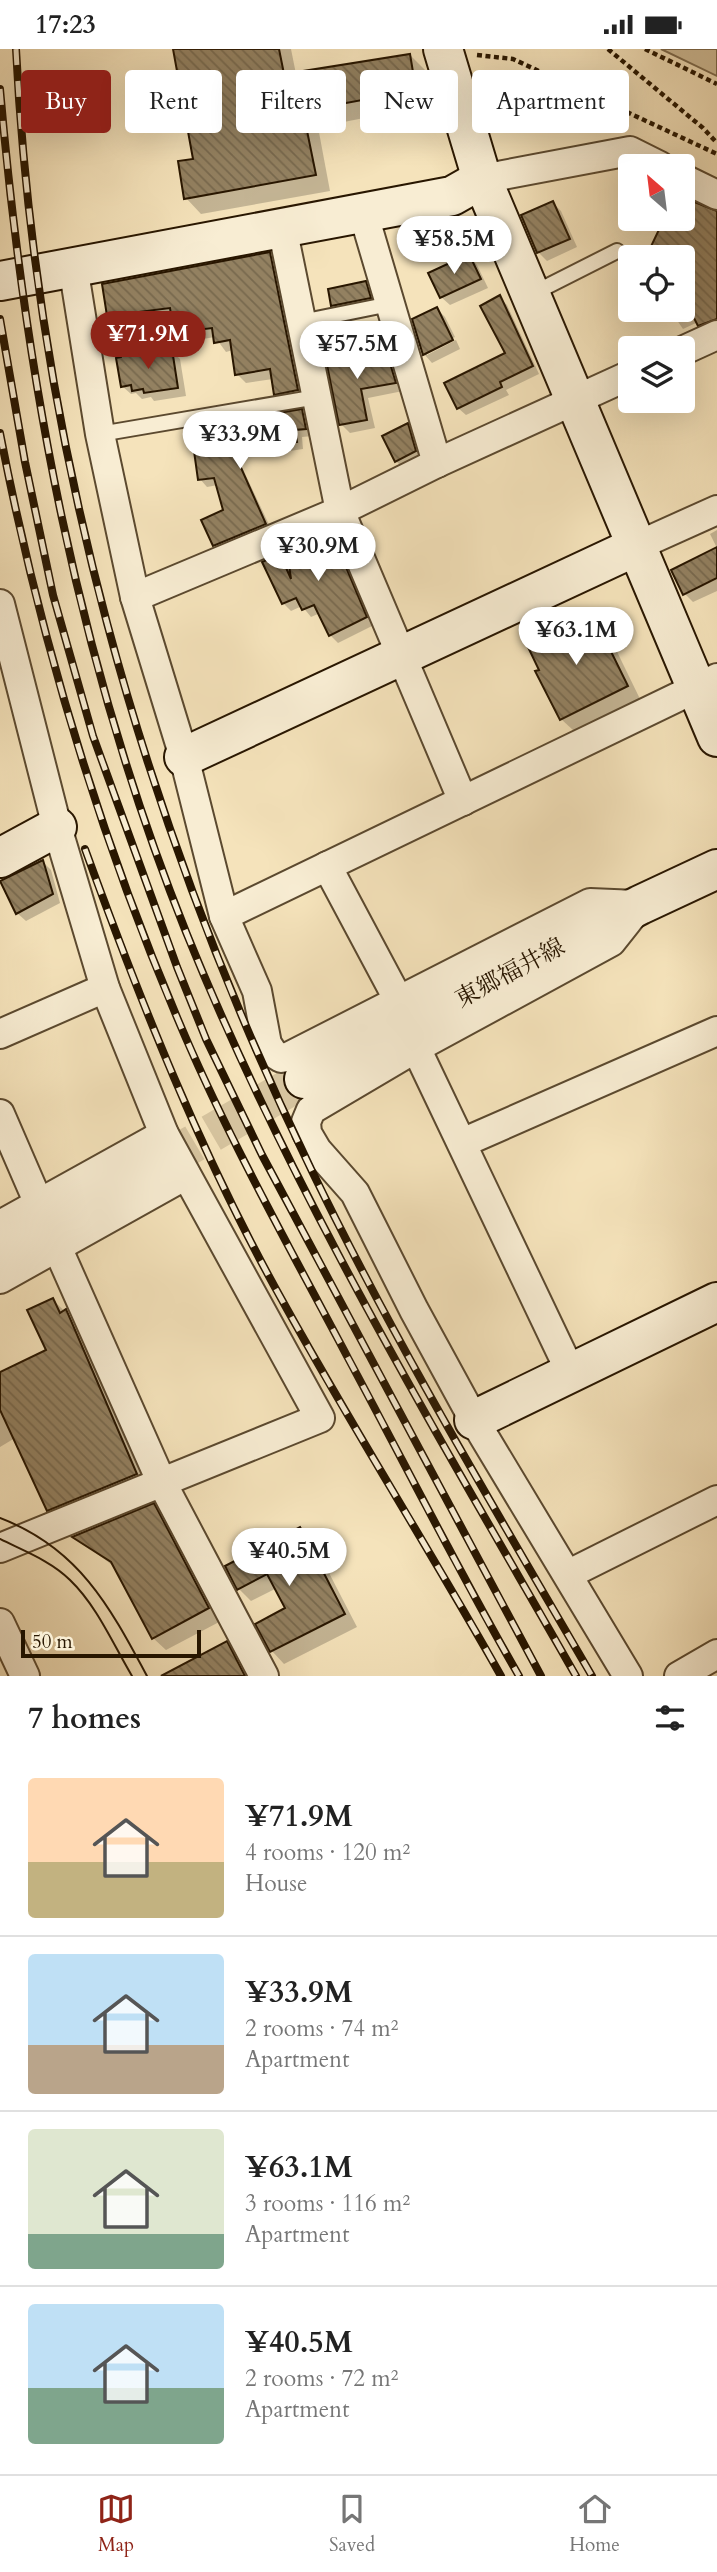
<!DOCTYPE html>
<html lang="en">
<head>
<meta charset="utf-8">
<style>
  :root { --surface:#fff; --page:#f2f2f2; --text:#222; --muted:#767676; --line:#e0e0e0; --accent:#8f2418 }
  body { margin:0; font-family:Cardo,"Noto Serif JP",serif; background:var(--page); color:var(--text); height:100vh; display:flex; flex-direction:column; font-size:26px; white-space:nowrap }
  * { box-sizing:border-box; margin:0 }
  p { font-size:23px; color:var(--muted) }
  .icon { flex:none; width:38px; height:38px; fill:none; stroke:currentColor; stroke-width:2; stroke-linecap:round; stroke-linejoin:round }
  .map { position:relative; height:1627px; overflow:hidden }
  .panel { display:flex; flex-direction:column; background:var(--surface); flex:1 }
  .panel>* { flex:none }
  .hud { position:absolute; left:21px; top:21px; width:676px; height:63px; display:flex; gap:14px }
  .needle { width:46px; rotate:332deg }
  .buttons { position:absolute; left:618px; top:105px; display:grid; gap:14px }
  .buttons a { display:grid; place-items:center; width:77px; height:77px; border-radius:7px; background:var(--surface); box-shadow:0 7px 28px #0002; font-size:35px }
  .scale { position:absolute; left:21px; bottom:18px; width:180px; box-sizing:border-box; padding-left:7px; border:4px solid #281600; border-top:0; font-size:19px; line-height:24px; white-space:nowrap; color:#281600; -webkit-text-stroke:5px #f8edd3; paint-order:stroke }
  .price { position:absolute; translate:-50% -60px; padding:0 16px; border-radius:24px; background:#fff; color:#222; font-size:23px; line-height:46px; filter:drop-shadow(0 2px 4px #0008) }
  .price::after { content:''; position:absolute; left:50%; top:42px; width:21px; height:16px; margin-left:-10px; background:inherit; clip-path:polygon(0 0,100% 0,50% 100%) }
  .price.on { background:var(--accent); color:#fff }
  ul { padding:0; list-style:none }
  li { display:flex; align-items:center; gap:21px; height:175px; padding:0 28px }
  li+li { border-top:2px solid var(--line) }
  li span { display:grid; place-items:center; flex:none; width:196px; height:140px; border-radius:7px; color:#555 }
  li>.icon { margin-inline-start:auto }
  span .icon { width:84px; height:84px; fill:#fffc; stroke-width:1 }
  li b { font-size:30px }
  h2 { display:flex; justify-content:space-between; align-items:center; height:84px; padding:0 28px; font-size:30px }
  .pill { padding:0 24px; border-radius:7px; background:var(--surface); box-shadow:0 7px 28px #0002; font-size:24px; line-height:63px }
  .pill.on { background:var(--accent); color:#fff }
  .status { display:flex; justify-content:space-between; align-items:center; height:49px; padding:0 35px; background:var(--surface); direction:ltr }
  .status svg { height:19px; fill:currentColor }
  .dock { display:flex; justify-content:space-around; align-items:center; height:98px; border-top:2px solid var(--line); background:var(--surface); font-size:19px; color:var(--muted) }
  .dock a { display:grid; justify-items:center; gap:4px }
  .dock .on { color:var(--accent) }
  .map>svg:first-child { display:block }
  .green { fill:#d2c09b; stroke:#7d6b4e; stroke-width:2 }
  .shadow { fill:#0003 }
  .building { fill:url(#building-back-hatch); stroke:#281600; stroke-width:2 }
  .lines { fill:none; stroke-linecap:round; stroke-linejoin:round }
  .secondary-tunnel { stroke:#d6c49f; stroke-width:38; stroke-dasharray:38 19; stroke-linecap:butt }
  .lane-casing { stroke:#5b492f; stroke-width:18 }
  .street-casing { stroke:#5b492f; stroke-width:32 }
  .secondary-casing { stroke:#281600; stroke-width:42 }
  .path { stroke:#281600; stroke-width:4.5; stroke-dasharray:5 3.5; stroke-linecap:butt }
  .lane { stroke:#f8edd3; stroke-width:14 }
  .street { stroke:#f8edd3; stroke-width:28 }
  .secondary { stroke:#f8edd3; stroke-width:38 }
  .tram { stroke:#281600; stroke-width:2 }
  .rail-casing { stroke:#281600; stroke-width:8 }
  .rail { stroke:#f8edd3; stroke-width:5; stroke-dasharray:16; stroke-linecap:butt }
  .labels { text-anchor:middle; dominant-baseline:central; stroke-width:7; stroke-linejoin:round; paint-order:stroke }
  .street-label { font-size:24px; fill:#281600; stroke:#f8edd3 }
</style>
</head>
<body>
<div class="status"><b>17:23</b><svg viewBox="0 0 49 12"><path d="M0 12V9h3v3zM5 12V6h3v6zM10 12V3h3v9zM15 12V0h3v12zM26 1h20v11H26zM47 4h2v5h-2z"/></svg></div>
<div class="map">
<svg width="717" height="1627" viewBox="0 0 717 1627">
  <defs>
    <pattern id="building-back-hatch" width="6" height="6" patternUnits="userSpaceOnUse" patternTransform="scale(1.75)"><rect width="6" height="6" fill="#938161"/><path d="M-1 5l2 2M0 0l6 6M5-1l2 2" fill="none" stroke="#78694e"/></pattern>
  </defs>
  <rect width="100%" height="100%" fill="#f5e3bb"/>
  <filter id="stains"><feTurbulence type="fractalNoise" baseFrequency=".00286" numOctaves="4"/><feColorMatrix values="0 0 0 0 .2 0 0 0 0 .09 0 0 0 0 .02 0 0 0 .5 -.17"/></filter>
  <radialGradient id="worn" r=".72"><stop offset=".6" stop-color="#630" stop-opacity="0"/><stop offset="1" stop-color="#630" stop-opacity=".3"/></radialGradient>
  <path class="green" d="M661 0H717V27Z"/>
  <g class="shadow">
    <path d="M175 0H291L296 25 410 6 426 22 431 56 318 78 330 142 201 165 186 149 195 111Z"/>
    <path d="M553 154 561 162 577 198 547 212 538 203Z"/>
    <path d="M717 166V280L707 283 698 273 683 280 670 261H682V208H648L666 170Z"/>
    <path d="M269 205 279 215 307 351 285 354 276 345 273 330 246 334 237 325 233 301 226 303 215 288 185 293 176 283 173 269 118 276 109 266Z"/>
    <path d="M469 207 477 216 488 239 450 256 441 248Z"/>
    <path d="M365 234 374 243 378 257 341 265 333 256Z"/>
    <path d="M500 249 507 256 539 325 506 341 509 346 466 366 458 359 508 305Z"/>
    <path d="M437 260 445 268 455 288 427 302V306L456 291 460 300 432 314 424 305Z"/>
    <path d="M385 300 393 309 403 342 368 349 375 379 350 384 341 375 328 312Z"/>
    <path d="M171 302 180 310 186 347 154 352 151 348 142 350 136 344 131 345 122 337 139 303 143 307Z"/>
    <path d="M302 362 309 370 313 387 302 388 303 400 283 403 275 394 234 401 272 482 222 503 215 496 225 462 218 436 207 438 200 430 220 396Z"/>
    <path d="M407 376 416 384 424 411 405 421 396 412Z"/>
    <path d="M717 481V499L710 485Z"/>
    <path d="M332 489 340 497 374 576 338 594 330 586 320 564 311 568 302 557 291 562 283 554 279 507 291 519Z"/>
    <path d="M717 500V542L693 553 685 545Z"/>
    <path d="M592 566 605 578 640 650 574 682 561 670Z"/>
    <path d="M43 813 51 821 60 854 26 872 17 864Z"/>
    <path d="M53 1251 81 1278 151 1441 64 1476 49 1461 15 1389 0 1398V1325L48 1302Z"/>
    <path d="M154 1456 166 1469 221 1572 166 1601 153 1589 116 1519 75 1488Z"/>
    <path d="M300 1480 313 1493 357 1578 284 1615 272 1602 287 1560 277 1539 251 1552 239 1540Z"/>
    <path d="M227 1594 239 1607 250 1627H165Z"/>
  </g>
  <g class="building">
    <path d="M173 0H279L284 25 410 5 416 41 303 62 316 126 184 150 178 112 193 110Z"/>
    <path d="M682 148 717 162V270L698 277 692 265 682 270V208H646L664 170H682Z"/>
    <path d="M553 152 570 190 537 204 521 166Z"/>
    <path d="M270 203 298 341 274 346 270 320 235 326 230 291 214 294 212 279 174 284 170 259 107 267 102 235Z"/>
    <path d="M469 205 481 230 440 249 428 224Z"/>
    <path d="M366 232 371 249 331 257 328 240Z"/>
    <path d="M500 246 533 317 500 333 502 338 457 360 444 334 505 304 480 257Z"/>
    <path d="M437 258 453 291 423 306 412 270Z"/>
    <path d="M385 298 396 334 361 340 367 371 339 376 326 311Z"/>
    <path d="M172 300 178 339 144 344 143 340 132 342 131 336 121 338 116 309 121 308V304L139 301 140 305Z"/>
    <path d="M302 360 306 380 295 381 297 393 273 397 272 387 225 394H230L266 475 213 497 201 471 223 461 214 429 198 431 194 402 218 395 215 375Z"/>
    <path d="M408 374 416 402 395 413 382 387Z"/>
    <path d="M328 485 333 487 367 568 329 587 314 556 302 561 296 549 282 555 262 513 280 505 291 530 287 502Z"/>
    <path d="M717 498V529L683 546 671 521Z"/>
    <path d="M592 564 628 637 560 671 535 622 539 621 527 596Z"/>
    <path d="M43 811 53 845 16 865 0 832Z"/>
    <path d="M53 1249 60 1264 66 1260 137 1425 47 1462 0 1361V1323L46 1301 27 1261Z"/>
    <path d="M154 1454 209 1559 152 1590 111 1513 72 1488Z"/>
    <path d="M300 1478 345 1565 270 1603 255 1575 285 1559 267 1525 237 1541 225 1517Z"/>
    <path d="M227 1592 245 1627H161Z"/>
  </g>
  <g class="lines">
    <path class="secondary-tunnel" d="M162 1113 304 1030"/>
    <g class="lane-casing">
      <g id="lane">
        <path d="M532 245 617 202"/>
        <path d="M301 273 390 255"/>
        <path d="M100 385 317 348"/>
      </g>
    </g>
    <g class="street-casing">
      <g id="street">
        <path d="M682 129 717 146"/>
        <path d="M482 130 630 102 660 117"/>
        <path d="M363 163 437 414"/>
        <path d="M282 178 340 462 463 752"/>
        <path d="M73 217 100 385 135 548 184 708 224 867 257 942 267 995 273 1004 281 1009 288 1008 590 854 637 856"/>
        <path d="M682 302 717 286"/>
        <path d="M637 497 717 461"/>
        <path d="M135 548 340 462 437 414 630 326"/>
        <path d="M0 555 57 778 105 939 164 1085 320 1369 0 1499"/>
        <path d="M327 817 399 952"/>
        <path d="M224 867 717 629"/>
        <path d="M0 985 105 939"/>
        <path d="M416 999 571 1324"/>
        <path d="M0 1065 39 1155"/>
        <path d="M462 1094 717 982"/>
        <path d="M0 1176 164 1085"/>
        <path d="M57 1198 161 1432 264 1627"/>
        <path d="M0 1230 186 1126"/>
        <path d="M569 1525 717 1451"/>
        <path d="M0 1574 25 1627"/>
        <path d="M628 1627 474 1371 414 1261 355 1144 317 1101 307 1084 306 1073 311 1061 416 999 611 893 634 864"/>
        <path d="M679 1627 717 1605"/>
      </g>
    </g>
    <g class="secondary-casing">
      <g id="secondary">
        <path d="M443 0 482 130 717 688"/>
        <path d="M0 232 452 147 482 130"/>
        <path d="M184 708 637 497"/>
        <path d="M0 809 57 778"/>
        <path d="M304 1030 640 856 717 820"/>
        <path d="M0 1202 162 1113"/>
        <path d="M474 1371 717 1253"/>
      </g>
    </g>
    <g class="path">
      <path d="M608 0 703 79 717 94"/>
      <path d="M645 0 717 35"/>
      <path d="M477 6 513 10 717 105"/>
    </g>
    <use href="#lane" class="lane"/>
    <use href="#street" class="street"/>
    <use href="#secondary" class="secondary"/>
    <g class="tram">
      <path d="M0 1469C79 1499 110 1558 147 1627"/>
      <path d="M0 1490C24 1502 51 1512 70 1531 97 1557 113 1595 132 1627"/>
    </g>
    <g class="rail-casing">
      <g id="rail">
        <path d="M16 0C36 391 141 769 311 1120 395 1294 495 1460 592 1627"/>
        <path d="M0 40C25 328 78 614 186 883 291 1143 437 1384 576 1627"/>
        <path d="M0 270 25 413 53 546 93 687 177 918 206 990 262 1106 541 1627"/>
        <path d="M0 384C40 591 101 793 185 987 233 1098 292 1203 348 1309 405 1415 459 1523 519 1627"/>
        <path d="M85 800C141 954 202 1108 282 1251 352 1378 430 1501 501 1627"/>
      </g>
    </g>
    <use href="#rail" class="rail"/>
  </g>
  <g class="labels">
    <g class="street-label">
      <text transform="translate(510 924) rotate(-28)">東郷福井線</text>
    </g>
  </g>
  <rect width="100%" height="100%" filter="url(#stains)"/>
  <rect width="100%" height="100%" fill="url(#worn)"/>
</svg>
<div class="buttons">
<a><svg class="needle" viewBox="-14 -14 28 28"><path d="M0-13l5 13h-10z" fill="#e53935"/><path d="M0 13l5-13h-10z" fill="#767676"/></svg></a>
<a><svg class="icon" aria-label="locate" viewBox="0 0 24 24"><circle cx="12" cy="12" r="6"/><path d="M12 2v4M12 18v4M2 12h4M18 12h4"/></svg></a>
<a><svg class="icon" aria-label="layers" viewBox="0 0 24 24"><path d="M12 4l9 5-9 5-9-5zM3 14l9 5 9-5"/></svg></a>
</div>
<div class="scale">50 m</div>
<b class="price" style="left:454px;top:227px">¥58.5M</b>
<b class="price on" style="left:148px;top:322px">¥71.9M</b>
<b class="price" style="left:357px;top:332px">¥57.5M</b>
<b class="price" style="left:240px;top:422px">¥33.9M</b>
<b class="price" style="left:318px;top:534px">¥30.9M</b>
<b class="price" style="left:576px;top:618px">¥63.1M</b>
<b class="price" style="left:289px;top:1539px">¥40.5M</b>
<div class="hud">
<a class="pill on">Buy</a>
<a class="pill">Rent</a>
<a class="pill">Filters</a>
<a class="pill">New</a>
<a class="pill">Apartment</a>
</div>
</div>
<section class="panel">
<h2>7 homes<svg class="icon" aria-label="filters" viewBox="0 0 24 24"><path d="M4 7h16M4 17h16"/><circle cx="9" cy="7" r="2"/><circle cx="15" cy="17" r="2"/></svg></h2>
<ul>
<li><span style="background:linear-gradient(#ffd9b3 60%,#c2b280 0)"><svg class="icon" aria-label="home" viewBox="0 0 24 24"><path d="M3 11l9-7 9 7M6 9v11h12V9"/></svg></span><div><b>¥71.9M</b><p>4 rooms · 120 m²</p><p>House</p></div></li>
<li><span style="background:linear-gradient(#bfe0f5 65%,#b9a48a 0)"><svg class="icon" aria-label="home" viewBox="0 0 24 24"><path d="M3 11l9-7 9 7M6 9v11h12V9"/></svg></span><div><b>¥33.9M</b><p>2 rooms · 74 m²</p><p>Apartment</p></div></li>
<li><span style="background:linear-gradient(#dfe7d0 75%,#7fa58c 0)"><svg class="icon" aria-label="home" viewBox="0 0 24 24"><path d="M3 11l9-7 9 7M6 9v11h12V9"/></svg></span><div><b>¥63.1M</b><p>3 rooms · 116 m²</p><p>Apartment</p></div></li>
<li><span style="background:linear-gradient(#bfe0f5 60%,#7fa58c 0)"><svg class="icon" aria-label="home" viewBox="0 0 24 24"><path d="M3 11l9-7 9 7M6 9v11h12V9"/></svg></span><div><b>¥40.5M</b><p>2 rooms · 72 m²</p><p>Apartment</p></div></li>
</ul>
</section>
<nav class="dock">
<a class="on"><svg class="icon" aria-label="map" viewBox="0 0 24 24"><path d="M3 6l6-2 6 2 6-2v14l-6 2-6-2-6 2zM9 4v14M15 6v14"/></svg>Map</a>
<a><svg class="icon" aria-label="saved" viewBox="0 0 24 24"><path d="M7 4h10v16l-5-4-5 4z"/></svg>Saved</a>
<a><svg class="icon" aria-label="home" viewBox="0 0 24 24"><path d="M3 11l9-7 9 7M6 9v11h12V9"/></svg>Home</a>
</nav>
</body>
</html>
